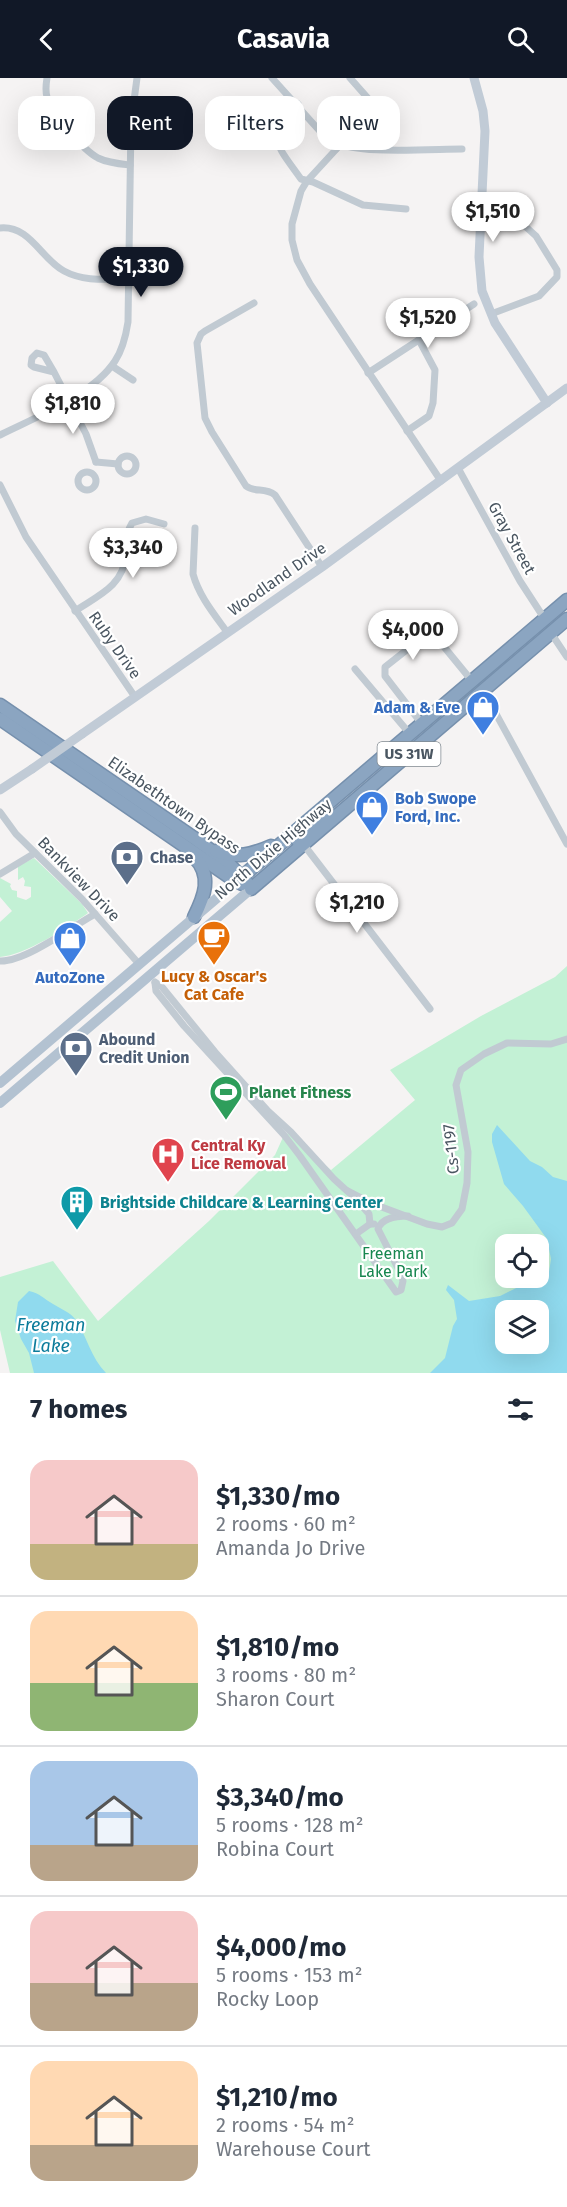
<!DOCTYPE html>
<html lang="en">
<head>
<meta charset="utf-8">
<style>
  :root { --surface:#fff; --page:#f6f6f7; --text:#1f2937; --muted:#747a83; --line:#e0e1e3; --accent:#111827 }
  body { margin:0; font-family:"Fira Sans",sans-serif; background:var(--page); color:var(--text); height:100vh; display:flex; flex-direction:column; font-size:22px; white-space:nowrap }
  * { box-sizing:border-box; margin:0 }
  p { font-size:20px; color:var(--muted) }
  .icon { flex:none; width:33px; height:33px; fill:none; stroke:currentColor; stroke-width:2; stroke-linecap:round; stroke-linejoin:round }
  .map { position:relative; height:1295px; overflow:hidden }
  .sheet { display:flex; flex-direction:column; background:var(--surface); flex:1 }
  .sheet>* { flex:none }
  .guide { position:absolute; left:18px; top:18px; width:531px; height:54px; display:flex; gap:12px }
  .buttons { position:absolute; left:495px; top:1156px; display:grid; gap:12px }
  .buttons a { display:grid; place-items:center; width:54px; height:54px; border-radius:12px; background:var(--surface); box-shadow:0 6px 24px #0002; font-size:30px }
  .price { position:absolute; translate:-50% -51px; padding:0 14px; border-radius:21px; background:#fff; color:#222; font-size:20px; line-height:39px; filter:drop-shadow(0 2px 3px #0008) }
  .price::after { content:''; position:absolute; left:50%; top:36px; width:18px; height:14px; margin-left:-9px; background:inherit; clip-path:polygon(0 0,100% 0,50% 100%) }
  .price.on { background:var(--accent); color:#fff }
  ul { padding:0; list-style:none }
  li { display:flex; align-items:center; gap:18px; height:150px; padding:0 30px }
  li+li { border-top:2px solid var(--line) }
  li span { display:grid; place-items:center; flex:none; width:168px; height:120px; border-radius:18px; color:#555 }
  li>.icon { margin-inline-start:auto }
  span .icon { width:72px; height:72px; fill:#fffc; stroke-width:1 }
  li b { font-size:26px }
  h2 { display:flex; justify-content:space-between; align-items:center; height:72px; padding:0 30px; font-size:26px }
  .tag { padding:0 21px; border-radius:18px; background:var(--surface); box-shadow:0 6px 24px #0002; font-size:21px; line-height:54px }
  .tag.on { background:var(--accent); color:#fff }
  header { display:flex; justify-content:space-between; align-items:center; height:78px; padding:0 30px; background:var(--accent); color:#fff; font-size:27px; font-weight:700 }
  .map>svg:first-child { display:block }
  .green { fill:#c3f1d5; fill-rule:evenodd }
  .water { fill:#90daee; fill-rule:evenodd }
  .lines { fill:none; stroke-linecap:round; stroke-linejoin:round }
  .highway-casing { stroke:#7690ad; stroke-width:15 }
  .street { stroke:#c1cad2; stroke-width:7 }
  .secondary { stroke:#c1cbd6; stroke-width:9 }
  .primary { stroke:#b3c2d1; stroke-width:10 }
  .highway { stroke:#8ba5c1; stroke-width:12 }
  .secondary-bridge { stroke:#c1cbd6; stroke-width:9 }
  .labels { text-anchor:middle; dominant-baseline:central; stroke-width:4.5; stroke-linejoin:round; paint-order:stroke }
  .shield { fill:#fff; stroke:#808990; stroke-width:1.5 }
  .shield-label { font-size:15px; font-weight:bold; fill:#4a5661 }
  .street-label { font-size:16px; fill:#4a5661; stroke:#fff }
  .shop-label { font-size:16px; font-weight:bold; fill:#366cbe; stroke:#fff; text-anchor:end }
  .service-label { font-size:16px; font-weight:bold; fill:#4e5e75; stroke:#fff; text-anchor:start }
  .food-label { font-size:16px; font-weight:bold; fill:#c56008; stroke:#fff }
  .leisure-label { font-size:16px; font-weight:bold; fill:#27864d; stroke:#fff; text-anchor:start }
  .health-label { font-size:16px; font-weight:bold; fill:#be3a42; stroke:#fff; text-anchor:start }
  .culture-label { font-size:16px; font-weight:bold; fill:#0d838f; stroke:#fff; text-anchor:start }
  .park-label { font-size:16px; fill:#17864f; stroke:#fff }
  .water-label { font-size:18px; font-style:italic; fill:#0c7c9b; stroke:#fff }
</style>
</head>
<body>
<header><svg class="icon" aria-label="back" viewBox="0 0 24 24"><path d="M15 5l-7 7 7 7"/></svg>Casavia<svg class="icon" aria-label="search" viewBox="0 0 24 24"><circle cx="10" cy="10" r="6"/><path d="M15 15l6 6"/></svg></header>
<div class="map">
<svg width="567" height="1295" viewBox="0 0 567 1295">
  <rect width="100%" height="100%" fill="#f5f3f3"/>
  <g class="green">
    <path d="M34 780 82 826 88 835C67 850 25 877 0 879V844L12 833 0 819V800L11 806 10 808 12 812 17 813V819L26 822 31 819V809L24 808 25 803 23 799 18 802V788Z"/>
    <path d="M567 888V1295H10L0 1252V1199L53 1183 98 1243 209 1143 275 1077 284 1057 291 1054 304 1069 331 1092 415 1022 390 992 481 938 555 899ZM506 1167H538V1200H506ZM506 1233H538V1266H506Z"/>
  </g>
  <g class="water">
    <path d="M497 1047 530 1083 542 1089 553 1099 567 1103V1295H430L445 1280 453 1248 457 1241 454 1222 446 1212 448 1207 469 1223 500 1218 549 1194 551 1181 547 1161 523 1128 504 1106 492 1064V1056ZM506 1233H538V1266H506Z"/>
    <path d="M29 1213C40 1215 44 1221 53 1226 61 1231 70 1234 76 1242 87 1259 91 1280 106 1295H34L29 1275 21 1261 15 1243 18 1224Z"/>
  </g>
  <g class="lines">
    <g class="highway-casing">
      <g id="highway">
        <path d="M0 627 194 760 227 784 247 805"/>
        <path d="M0 641 231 800 242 806"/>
        <path d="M298 763 327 736"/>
        <path d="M216 773C236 781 253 776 271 768"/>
        <path d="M237 803 567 522"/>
        <path d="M251 811 567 541"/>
        <path d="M194 839C204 819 213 798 194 779"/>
      </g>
    </g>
    <g class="street">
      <path d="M47 0C46 6 45 12 47 19 52 36 83 72 98 80 108 85 120 86 130 87"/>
      <path d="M272 0 336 71"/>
      <path d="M350 0 373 26 341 66 307 103 301 113 292 146V162L297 182 310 206 441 403"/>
      <path d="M298 26C264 59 277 67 301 101L313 104 363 127 406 131"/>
      <path d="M341 66C363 76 435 71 462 71"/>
      <path d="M480 138 516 140 536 158 557 192V199L539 218 491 236"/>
      <path d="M0 150C30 147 41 181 64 193 84 204 108 201 129 201"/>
      <path d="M254 225 205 253 201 256 197 265 205 340 212 354 246 408C255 415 265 409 275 417L322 489"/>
      <path d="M112 288 133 302"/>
      <path d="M54 294 44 277 37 275 32 280 31 287 34 289 54 294 86 356 96 384"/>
      <path d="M368 295 474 226"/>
      <path d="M407 353 429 338 433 325 435 292 419 262"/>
      <path d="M0 357C36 339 93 317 115 283 123 271 126 257 128 244L131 45 137 0"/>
      <circle cx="127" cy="387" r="9"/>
      <path d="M96 384 118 386"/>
      <path d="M458 390 520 503 544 540"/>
      <circle cx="87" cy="403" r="9"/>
      <path d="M0 407 26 459 135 619"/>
      <path d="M195 450 193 496C199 518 214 536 227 554"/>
      <path d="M75 533C99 517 123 508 126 477 127 466 126 454 132 445L146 441 164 446"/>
      <path d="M551 555 567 579"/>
      <path d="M355 591 410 656"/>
      <path d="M483 612 567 766"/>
      <path d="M422 646 385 598V589L423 559 429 556 436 559 472 603"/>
      <path d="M0 734 16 756 82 821 139 886"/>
      <path d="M304 767 430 931"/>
      <path d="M0 796 35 775"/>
      <path d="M0 883C25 884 72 849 95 836"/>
      <path d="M155 904 162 909 215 974 268 1033 291 1054 334 1101 357 1122 369 1136 370 1146"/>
      <path d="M155 905 156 913 184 948 284 1057 300 1078 396 1214 401 1212 403 1203 400 1194 378 1151C382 1139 397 1138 408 1138"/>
      <path d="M348 1113 371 1125 427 1146 442 1149 452 1145 462 1131 467 1105 468 1074 456 1007 461 992 484 976 507 965 551 966 567 961"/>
      <path d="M356 1156 370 1146H374"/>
    </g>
    <g class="secondary">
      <path d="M474 0 483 33 485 53 479 179 482 213 495 245 547 325"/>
      <path d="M82 656 322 489 567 310"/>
      <path d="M0 712 32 691"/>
    </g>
    <g class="primary">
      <path d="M0 1005 237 803"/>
      <path d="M0 1025 251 811"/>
    </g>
    <use href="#highway" class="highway"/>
    <path class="secondary-bridge" d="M32 691 82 656"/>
  </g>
  <defs>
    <g id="shop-pin" transform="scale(1.725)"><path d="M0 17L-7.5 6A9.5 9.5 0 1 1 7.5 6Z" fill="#3f7fe0" stroke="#fff"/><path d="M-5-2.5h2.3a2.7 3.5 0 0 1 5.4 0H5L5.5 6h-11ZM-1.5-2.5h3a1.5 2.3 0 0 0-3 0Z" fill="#fff"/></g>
    <g id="bank-pin" transform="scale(1.725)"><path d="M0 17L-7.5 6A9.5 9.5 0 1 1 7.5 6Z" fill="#5c6f8a" stroke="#fff"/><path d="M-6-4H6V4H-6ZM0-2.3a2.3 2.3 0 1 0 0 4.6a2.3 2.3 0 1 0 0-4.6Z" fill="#fff"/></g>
    <g id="cafe-pin" transform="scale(1.725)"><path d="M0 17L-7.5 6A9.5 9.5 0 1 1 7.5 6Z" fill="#e8710a" stroke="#fff"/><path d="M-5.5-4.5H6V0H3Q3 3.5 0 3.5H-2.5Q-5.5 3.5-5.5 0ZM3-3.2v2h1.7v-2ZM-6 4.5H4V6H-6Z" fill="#fff"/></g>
    <g id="stadium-pin" transform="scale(1.725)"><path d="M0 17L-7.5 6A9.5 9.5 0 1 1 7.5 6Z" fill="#2e9e5b" stroke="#fff"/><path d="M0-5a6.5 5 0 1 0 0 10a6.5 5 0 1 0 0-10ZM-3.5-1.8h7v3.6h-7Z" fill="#fff"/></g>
    <g id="hospital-pin" transform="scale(1.725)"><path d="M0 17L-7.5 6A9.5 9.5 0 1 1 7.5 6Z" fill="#e0444e" stroke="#fff"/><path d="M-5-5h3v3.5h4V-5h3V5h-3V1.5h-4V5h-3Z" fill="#fff"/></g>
    <g id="building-pin" transform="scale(1.725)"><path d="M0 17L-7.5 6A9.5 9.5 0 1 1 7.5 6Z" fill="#0f9aa8" stroke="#fff"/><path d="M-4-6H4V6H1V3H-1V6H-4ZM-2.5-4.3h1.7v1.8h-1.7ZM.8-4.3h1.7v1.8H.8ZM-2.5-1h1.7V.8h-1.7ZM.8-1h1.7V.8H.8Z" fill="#fff"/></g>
  </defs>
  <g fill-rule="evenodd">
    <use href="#shop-pin" x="483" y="629"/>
    <use href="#shop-pin" x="372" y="729"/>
    <use href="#bank-pin" x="127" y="779"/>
    <use href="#cafe-pin" x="214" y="859"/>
    <use href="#shop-pin" x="70" y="860"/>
    <use href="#bank-pin" x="76" y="970"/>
    <use href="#stadium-pin" x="226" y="1014"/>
    <use href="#hospital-pin" x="168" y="1076"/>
    <use href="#building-pin" x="77" y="1124"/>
  </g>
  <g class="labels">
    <rect class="shield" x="377.5" y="664" width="63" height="24" rx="4.5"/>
    <g class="shield-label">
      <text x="409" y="676">US 31W</text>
    </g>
    <g class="street-label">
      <text transform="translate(512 460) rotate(61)">Gray Street</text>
      <text transform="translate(277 501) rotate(-35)">Woodland Drive</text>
      <text transform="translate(115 567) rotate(55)">Ruby Drive</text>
      <text transform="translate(174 727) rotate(35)">Elizabethtown Bypass</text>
      <text transform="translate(273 771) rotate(-40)">North Dixie Highway</text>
      <text transform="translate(79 801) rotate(46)">Bankview Drive</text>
      <text transform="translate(451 1071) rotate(-96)">Cs-1197</text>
    </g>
    <g class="shop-label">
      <text x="460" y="629">Adam &amp; Eve</text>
      <text x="395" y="720" text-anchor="start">Bob Swope<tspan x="395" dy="18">Ford, Inc.</tspan></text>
      <text x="70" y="899" text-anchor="middle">AutoZone</text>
    </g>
    <g class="service-label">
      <text x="150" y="779">Chase</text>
      <text x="99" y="961">Abound<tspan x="99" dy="18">Credit Union</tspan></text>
    </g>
    <g class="food-label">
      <text x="214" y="898">Lucy &amp; Oscar's<tspan x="214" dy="18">Cat Cafe</tspan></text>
    </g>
    <g class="leisure-label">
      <text x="249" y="1014">Planet Fitness</text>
    </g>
    <g class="health-label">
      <text x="191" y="1067">Central Ky<tspan x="191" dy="18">Lice Removal</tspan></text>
    </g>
    <g class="culture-label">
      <text x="100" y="1124">Brightside Childcare &amp; Learning Center</text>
    </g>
    <g class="park-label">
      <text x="393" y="1175">Freeman<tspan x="393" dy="18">Lake Park</tspan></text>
    </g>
    <g class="water-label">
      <text x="51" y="1247">Freeman<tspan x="51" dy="21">Lake</tspan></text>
    </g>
  </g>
</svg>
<div class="buttons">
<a><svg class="icon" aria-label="locate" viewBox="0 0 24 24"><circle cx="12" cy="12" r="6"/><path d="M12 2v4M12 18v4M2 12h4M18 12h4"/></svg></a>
<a><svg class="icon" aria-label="layers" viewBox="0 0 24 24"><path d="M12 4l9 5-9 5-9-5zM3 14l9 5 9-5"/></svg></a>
</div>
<b class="price" style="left:493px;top:165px">$1,510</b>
<b class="price on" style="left:141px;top:220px">$1,330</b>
<b class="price" style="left:428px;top:271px">$1,520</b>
<b class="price" style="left:73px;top:357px">$1,810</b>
<b class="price" style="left:133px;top:501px">$3,340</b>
<b class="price" style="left:413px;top:583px">$4,000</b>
<b class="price" style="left:357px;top:856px">$1,210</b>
<div class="guide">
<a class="tag">Buy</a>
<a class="tag on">Rent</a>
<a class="tag">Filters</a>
<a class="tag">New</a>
</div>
</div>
<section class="sheet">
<h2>7 homes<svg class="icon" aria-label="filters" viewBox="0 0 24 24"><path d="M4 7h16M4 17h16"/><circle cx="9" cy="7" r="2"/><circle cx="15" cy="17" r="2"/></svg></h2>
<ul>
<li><span style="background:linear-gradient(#f6c9c9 70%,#c2b280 0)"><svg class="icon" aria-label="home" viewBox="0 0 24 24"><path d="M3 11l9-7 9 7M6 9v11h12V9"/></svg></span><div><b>$1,330/mo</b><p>2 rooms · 60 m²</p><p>Amanda Jo Drive</p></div></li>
<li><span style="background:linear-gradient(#ffd9b3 60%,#8fb573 0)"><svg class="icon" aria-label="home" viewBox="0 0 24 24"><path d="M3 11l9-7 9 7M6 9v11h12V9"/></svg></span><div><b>$1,810/mo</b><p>3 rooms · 80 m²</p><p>Sharon Court</p></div></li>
<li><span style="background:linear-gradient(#a9c7e8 70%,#b9a48a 0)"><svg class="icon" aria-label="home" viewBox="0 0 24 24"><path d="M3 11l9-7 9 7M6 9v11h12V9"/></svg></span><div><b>$3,340/mo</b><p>5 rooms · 128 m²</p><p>Robina Court</p></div></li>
<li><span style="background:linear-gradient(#f6c9c9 60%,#b9a48a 0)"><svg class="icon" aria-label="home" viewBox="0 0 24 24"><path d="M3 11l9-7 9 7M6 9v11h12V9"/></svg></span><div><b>$4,000/mo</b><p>5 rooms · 153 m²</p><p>Rocky Loop</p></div></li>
<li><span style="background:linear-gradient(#ffd9b3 70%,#b9a48a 0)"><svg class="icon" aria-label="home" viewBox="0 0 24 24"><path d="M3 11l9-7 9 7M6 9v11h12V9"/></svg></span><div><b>$1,210/mo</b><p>2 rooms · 54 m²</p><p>Warehouse Court</p></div></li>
</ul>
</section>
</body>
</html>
